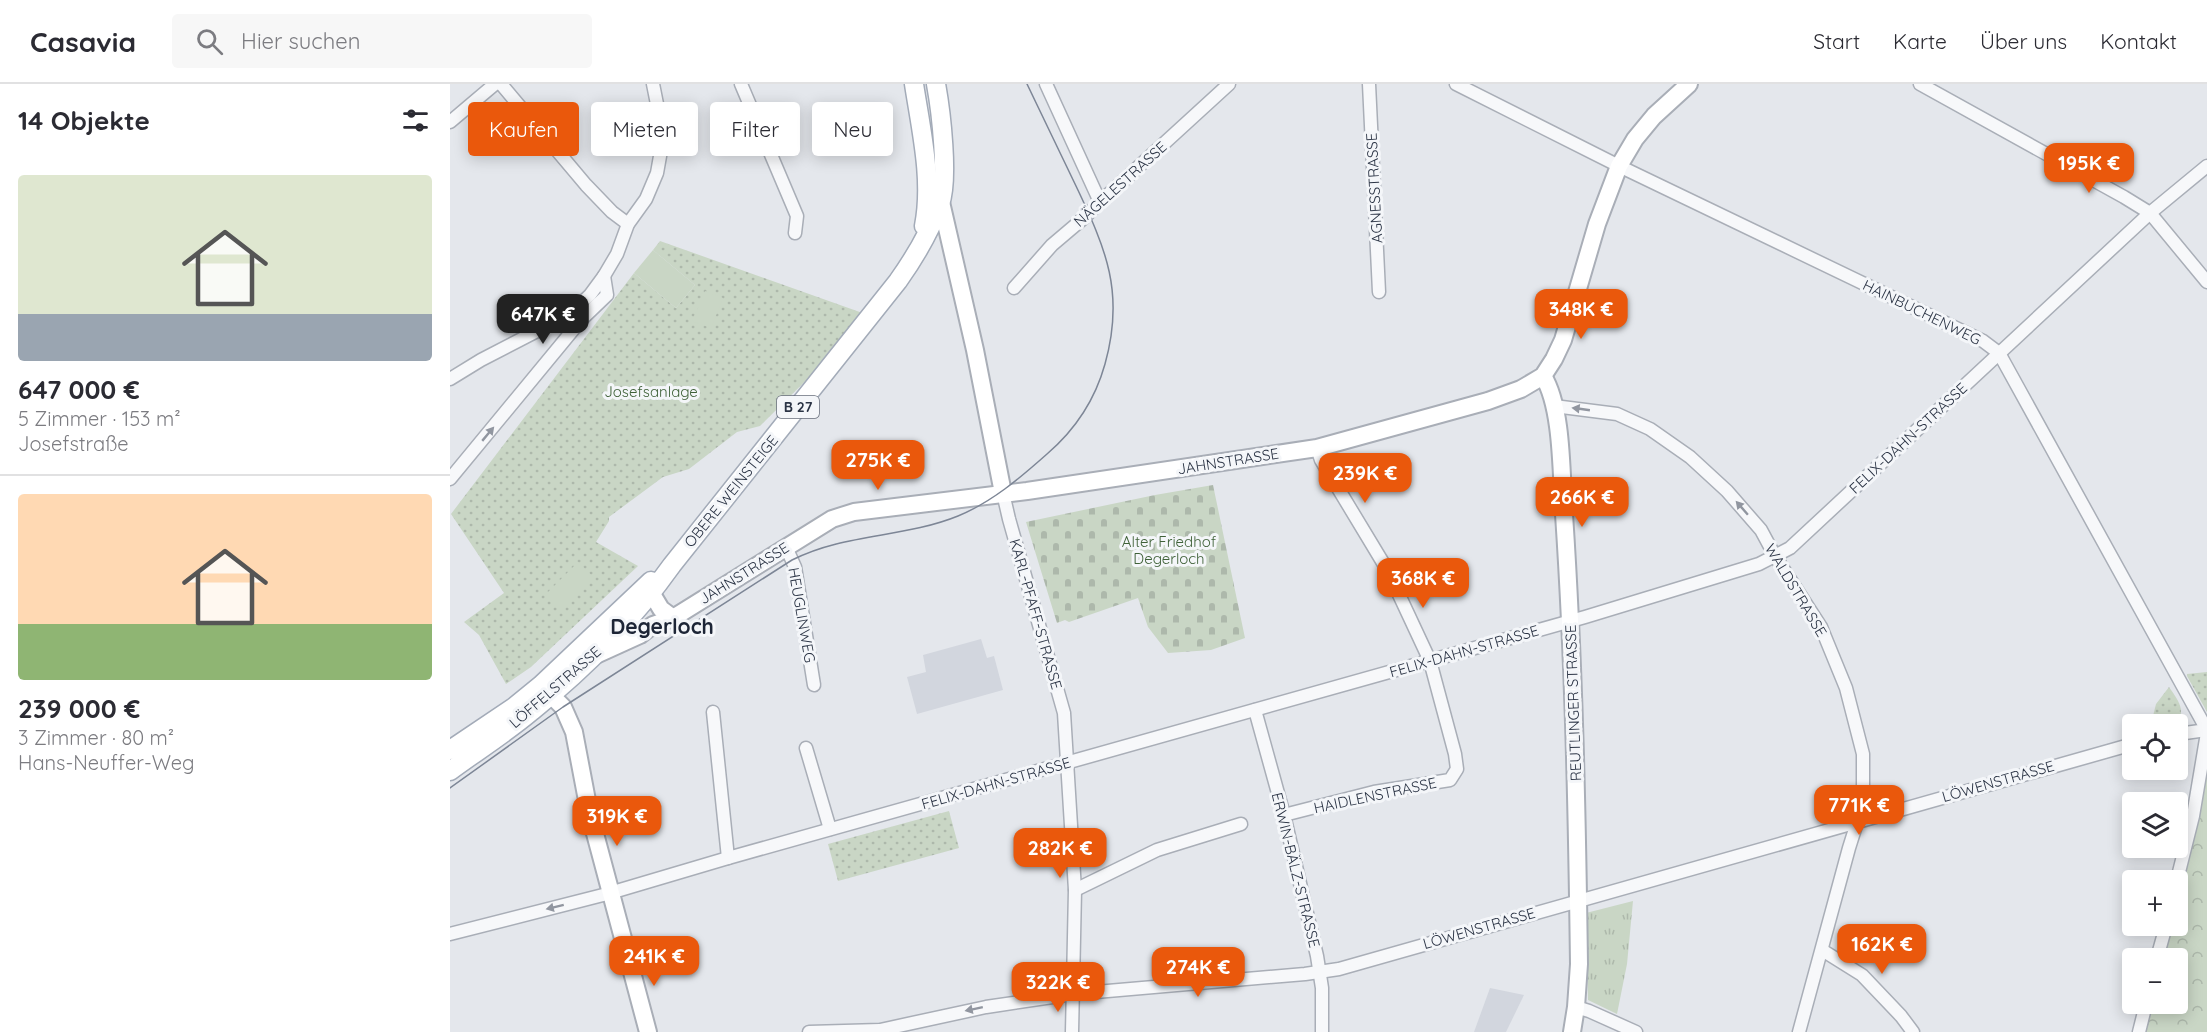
<!DOCTYPE html>
<html lang="de">
<head>
<meta charset="utf-8">
<style>
  :root { --surface:#fff; --page:#f7f7f7; --text:#2b2b33; --muted:#7c7c81; --line:#e1e1e2; --accent:#ea580c }
  body { margin:0; font-family:Quicksand,sans-serif; background:var(--page); color:var(--text); height:100vh; display:flex; flex-direction:column; font-size:22px; white-space:nowrap }
  * { box-sizing:border-box; margin:0 }
  p { font-size:20px; color:var(--muted) }
  .icon { flex:none; width:33px; height:33px; fill:none; stroke:currentColor; stroke-width:2; stroke-linecap:round; stroke-linejoin:round }
  .map { position:relative; flex:1; overflow:hidden }
  .drawer { display:flex; flex-direction:column; background:var(--surface); width:450px }
  .drawer>* { flex:none }
  .guide { position:absolute; left:18px; top:18px; width:570px; height:54px; display:flex; gap:12px }
  .tools { position:absolute; left:1672px; top:630px; display:grid; gap:12px }
  .tools a { display:grid; place-items:center; width:66px; height:66px; border-radius:6px; background:var(--surface); box-shadow:0 3px 15px #0003; font-size:30px }
  .price { position:absolute; translate:-50% -51px; padding:0 14px; border-radius:12px; background:var(--accent); color:#fff; font-size:20px; line-height:39px; filter:drop-shadow(0 2px 3px #0008) }
  .price::after { content:''; position:absolute; left:50%; top:36px; width:18px; height:14px; margin-left:-9px; background:inherit; clip-path:polygon(0 0,100% 0,50% 100%) }
  .price.selected { background:#222; color:#fff }
  ul { padding:0; list-style:none }
  li { display:grid; align-content:center; gap:12px; height:318px; padding:0 18px }
  li+li { border-top:2px solid var(--line) }
  li span { display:grid; place-items:center; height:186px; border-radius:6px; color:#555 }
  li>.icon { margin-inline-start:auto }
  span .icon { width:108px; height:108px; fill:#fffc; stroke-width:1 }
  li b { font-size:26px }
  h2 { display:flex; justify-content:space-between; align-items:center; height:72px; padding:0 18px; font-size:26px }
  .tag { padding:0 21px; border-radius:6px; background:var(--surface); box-shadow:0 3px 15px #0003; font-size:21px; line-height:54px }
  .tag.selected { background:var(--accent); color:#fff }
  header { display:flex; align-items:center; gap:36px; box-sizing:border-box; height:84px; padding:0 30px; background:var(--surface); border-bottom:2px solid var(--line) }
  header strong { font-size:28px }
  nav { display:flex; gap:33px; margin-inline-start:auto; font-size:21px }
  .search { width:420px; height:54px; background:var(--page); display:flex; align-items:center; gap:15px; box-sizing:border-box; padding:0 21px; border-radius:6px; color:var(--muted); font-size:22px }
  main { display:flex; flex:1; min-height:0 }
  .map>svg:first-child { display:block }
  .built { fill:#d2d6de }
  .grass { fill:url(#grass-tufts) }
  .forest { fill:url(#forest-crowns) }
  .cemetery { fill:url(#cemetery-stones) }
  .park { fill:url(#park-dots) }
  .pitch { fill:#c9d6c5 }
  .lines { fill:none; stroke-linecap:round; stroke-linejoin:round }
  .street-casing { stroke:#a9aeb7; stroke-width:15 }
  .secondary-casing { stroke:#a9aeb7; stroke-width:20 }
  .primary-casing { stroke:#a3abb8; stroke-width:21 }
  .street { stroke:#f7f8fa; stroke-width:12 }
  .secondary { stroke:#fff; stroke-width:16 }
  .primary { stroke:#fff; stroke-width:18 }
  .tram { stroke:#7d8696; stroke-width:1.5 }
  .oneway { fill:#9196a0 }
  .labels { text-anchor:middle; dominant-baseline:central; stroke-width:6; stroke-linejoin:round; paint-order:stroke }
  .shield { fill:#f4f6f9; stroke:#676e7b; stroke-width:1.5 }
  .shield-label { font-size:14px; font-weight:bold; fill:#2b3445 }
  .street-label { font-size:15px; fill:#2b3445; stroke:#f4f6f9 }
  .park-label { font-size:15px; fill:#3f6138; stroke:#f4f6f9 }
  .district-label { font-size:21px; font-weight:bold; fill:#1d2536; stroke:#f4f6f9 }
</style>
</head>
<body>
<header>
<strong>Casavia</strong>
<div class="search"><svg class="icon" aria-label="search" viewBox="0 0 24 24"><circle cx="10" cy="10" r="6"/><path d="M15 15l6 6"/></svg>Hier suchen</div>
<nav><a>Start</a><a>Karte</a><a>Über uns</a><a>Kontakt</a></nav>
</header>
<main>
<section class="drawer">
<h2>14 Objekte<svg class="icon" aria-label="filters" viewBox="0 0 24 24"><path d="M4 7h16M4 17h16"/><circle cx="9" cy="7" r="2"/><circle cx="15" cy="17" r="2"/></svg></h2>
<ul>
<li><span style="background:linear-gradient(#dfe7d0 75%,#9aa5b1 0)"><svg class="icon" aria-label="home" viewBox="0 0 24 24"><path d="M3 11l9-7 9 7M6 9v11h12V9"/></svg></span><div><b>647 000 €</b><p>5 Zimmer · 153 m²</p><p>Josefstraße</p></div></li>
<li><span style="background:linear-gradient(#ffd9b3 70%,#8fb573 0)"><svg class="icon" aria-label="home" viewBox="0 0 24 24"><path d="M3 11l9-7 9 7M6 9v11h12V9"/></svg></span><div><b>239 000 €</b><p>3 Zimmer · 80 m²</p><p>Hans-Neuffer-Weg</p></div></li>
</ul>
</section>
<div class="map">
<svg width="1757" height="948" viewBox="0 0 1757 948">
  <defs>
    <pattern id="grass-tufts" width="24" height="20" patternUnits="userSpaceOnUse" patternTransform="scale(1.5)"><rect width="24" height="20" fill="#c9d6c5"/><path d="M3 7l-1-3M5 7V3M7 7l1-3M15 17l-1-3M17 17v-4M19 17l1-3" fill="none" stroke="#adb8ab"/></pattern>
    <pattern id="forest-crowns" width="20" height="18" patternUnits="userSpaceOnUse" patternTransform="scale(1.5)"><rect width="20" height="18" fill="#c9d6c5"/><path d="M2 6a3 3 0 1 1 6 0M12 15a3 3 0 1 1 6 0" fill="none" stroke="#adb8ab"/></pattern>
    <pattern id="cemetery-stones" width="16" height="16" patternUnits="userSpaceOnUse" patternTransform="scale(1.5)"><rect width="16" height="16" fill="#c9d6c5"/><path d="M2 7V4a2 2 0 0 1 4 0v3zM10 15v-3a2 2 0 0 1 4 0v3z" fill="#adb8ab"/></pattern>
    <pattern id="park-dots" width="8" height="8" patternUnits="userSpaceOnUse" patternTransform="scale(1.5)"><rect width="8" height="8" fill="#c9d6c5"/><path d="M2 2h.1M6 6h.1" fill="none" stroke="#adb8ab" stroke-width="1.8" stroke-linecap="round"/></pattern>
  </defs>
  <rect width="100%" height="100%" fill="#e4e7ec"/>
  <g class="built">
    <path d="M531 555 537 574 544 572 553 606 467 630 457 593 476 588 473 571Z"/>
    <path d="M1040 904 1074 911 1056 948H1024Z"/>
  </g>
  <path class="grass" d="M1183 817 1177 880 1167 930 1138 916 1136 829Z"/>
  <path class="forest" d="M1757 649V948H1688L1695 920H1728V874H1706L1714 842H1728V796Z"/>
  <path class="cemetery" d="M763 401 795 554 761 566 718 569 698 543 688 514 619 538 615 536 607 539 576 438 705 411Z"/>
  <g class="park">
    <path d="M210 157 421 232 310 342 287 348 239 385 213 393 159 433V437L146 458 188 482 81 583 56 600 29 551 14 538 54 509 1 430 184 189 226 224 245 201 203 166Z"/>
    <path d="M1757 588V628L1737 592V590Z"/>
    <path d="M1719 603C1728 616 1737 627 1726 640H1701L1706 620Z"/>
    <path d="M499 727 509 764 388 797 378 760Z"/>
  </g>
  <g class="pitch">
    <path d="M203 166 245 201 226 224 184 189Z"/>
    <path d="M255 207 273 214 261 244 242 237Z"/>
    <path d="M128 478 144 494 112 524 97 509Z"/>
  </g>
  <g class="lines">
    <g class="street-casing">
      <g id="street">
        <path d="M51 0 136 101 162 128 178 140"/>
        <path d="M291 0 347 132 345 149"/>
        <path d="M596 0 650 118"/>
        <path d="M919 0 929 208"/>
        <path d="M1006 0 1169 82 1533 257 1549 269 1757 646"/>
        <path d="M1470 0 1674 113 1700 129 1757 198"/>
        <path d="M0 38 45 0"/>
        <path d="M564 204 602 161 635 133 650 118 779 0"/>
        <path d="M0 295 31 276 120 230 140 211 154 192 167 170 178 140 196 115 207 89 212 61V45L203 0"/>
        <path d="M1104 322 1167 330 1200 345 1240 373 1277 407 1311 446 1325 472 1371 543 1396 604 1413 670V704L1410 729 1399 764 1349 948"/>
        <path d="M0 395 132 235 157 211 154 192"/>
        <path d="M553 409 559 435 614 629 625 806 622 948"/>
        <path d="M336 463 345 483 364 601"/>
        <path d="M805 626 834 731 867 872 872 904V948"/>
        <path d="M263 628 278 774"/>
        <path d="M1728 650 1757 646"/>
        <path d="M356 664 380 745"/>
        <path d="M834 731 924 708 1000 696 1007 685 1005 670 980 577 938 487 871 376 867 364"/>
        <path d="M1727 796 1743 732 1757 649"/>
        <path d="M625 806 707 766 791 740"/>
        <path d="M0 850 153 811 278 774 1135 533 1309 480 1340 464 1700 129 1757 82"/>
        <path d="M1372 866 1412 891 1451 932 1463 948"/>
        <path d="M1707 874 1716 842"/>
        <path d="M1126 923 1139 927 1186 948"/>
        <path d="M359 948 430 946 536 923 623 910 855 890 889 885 1683 660"/>
        <path d="M1689 948 1696 920"/>
      </g>
    </g>
    <g class="secondary-casing">
      <g id="secondary">
        <path d="M491 118 525 266 553 409"/>
        <path d="M1093 292C1113 324 1111 392 1114 430 1124 580 1127 730 1129 880L1126 923 1122 948"/>
        <path d="M202 510 211 525 223 534"/>
        <path d="M146 571 190 551 203 541 223 534 382 435 404 428 577 407 867 364 1038 317 1071 305 1093 292 1104 275 1113 256 1147 140 1169 82 1185 55 1204 32 1239 0"/>
        <path d="M93 603 113 623 124 648 139 727 198 948"/>
      </g>
    </g>
    <g class="primary-casing">
      <g id="primary">
        <path d="M464 0C471 46 483 96 474 142"/>
        <path d="M0 666 64 623 91 601 201 497"/>
        <path d="M0 687C27 667 56 649 82 627 134 585 183 536 222 481L448 197C465 173 480 148 490 120 499 95 491 27 486 0"/>
      </g>
    </g>
    <use href="#street" class="street"/>
    <use href="#secondary" class="secondary"/>
    <use href="#primary" class="primary"/>
    <path class="tram" d="M0 704 113 623 342 476C395 449 454 454 508 432 542 418 570 394 597 370 625 346 645 316 655 280 675 209 656 165 626 102 610 68 593 34 577 0"/>
  </g>
  <defs><path id="oneway-solid" d="M-6-.8H1V-3.2L6.5 0L1 3.2V.8H-6Z" transform="scale(1.5)"/></defs>
  <g class="oneway">
    <use href="#oneway-solid" transform="translate(1131 325) rotate(-172)"/>
    <use href="#oneway-solid" transform="translate(38 350) rotate(-50)"/>
    <use href="#oneway-solid" transform="translate(1292 424) rotate(-131)"/>
    <use href="#oneway-solid" transform="translate(105 823) rotate(166)"/>
    <use href="#oneway-solid" transform="translate(524 925) rotate(168)"/>
  </g>
  <g class="labels">
    <rect class="shield" x="327" y="312" width="42" height="22" rx="4.5"/>
    <g class="shield-label">
      <text x="348" y="323">B 27</text>
    </g>
    <g class="street-label">
      <text transform="translate(670 100) rotate(-42)">NÄGELESTRASSE</text>
      <text transform="translate(924 104) rotate(-93)">AGNESSTRASSE</text>
      <text transform="translate(1472 228) rotate(26)">HAINBUCHENWEG</text>
      <text transform="translate(1458 354) rotate(-43)">FELIX-DAHN-STRASSE</text>
      <text transform="translate(778 377) rotate(-9)">JAHNSTRASSE</text>
      <text transform="translate(281 407) rotate(-51)">OBERE WEINSTEIGE</text>
      <text transform="translate(294 489) rotate(-32)">JAHNSTRASSE</text>
      <text transform="translate(1346 506) rotate(59)">WALDSTRASSE</text>
      <text transform="translate(586 530) rotate(74)">KARL-PFAFF-STRASSE</text>
      <text transform="translate(352 531) rotate(80)">HEUGLINWEG</text>
      <text transform="translate(1014 567) rotate(-16)">FELIX-DAHN-STRASSE</text>
      <text transform="translate(105 603) rotate(-41)">LÖFFELSTRASSE</text>
      <text transform="translate(1123 619) rotate(-92)">REUTLINGER STRASSE</text>
      <text transform="translate(1548 697) rotate(-16)">LÖWENSTRASSE</text>
      <text transform="translate(546 699) rotate(-16)">FELIX-DAHN-STRASSE</text>
      <text transform="translate(925 711) rotate(-12)">HAIDLENSTRASSE</text>
      <text transform="translate(846 786) rotate(76)">ERWIN-BÄLZ-STRASSE</text>
      <text transform="translate(1029 844) rotate(-16)">LÖWENSTRASSE</text>
    </g>
    <g class="park-label">
      <text x="201" y="307">Josefsanlage</text>
      <text x="719" y="457">Alter Friedhof<tspan x="719" dy="17">Degerloch</tspan></text>
    </g>
    <g class="district-label">
      <text x="212" y="542">Degerloch</text>
    </g>
  </g>
</svg>
<div class="tools">
<a><svg class="icon" aria-label="locate" viewBox="0 0 24 24"><circle cx="12" cy="12" r="6"/><path d="M12 2v4M12 18v4M2 12h4M18 12h4"/></svg></a>
<a><svg class="icon" aria-label="layers" viewBox="0 0 24 24"><path d="M12 4l9 5-9 5-9-5zM3 14l9 5 9-5"/></svg></a>
<a>+</a>
<a>−</a>
</div>
<b class="price" style="left:1639px;top:110px">195K €</b>
<b class="price" style="left:1131px;top:256px">348K €</b>
<b class="price selected" style="left:93px;top:261px">647K €</b>
<b class="price" style="left:428px;top:407px">275K €</b>
<b class="price" style="left:915px;top:420px">239K €</b>
<b class="price" style="left:1132px;top:444px">266K €</b>
<b class="price" style="left:973px;top:525px">368K €</b>
<b class="price" style="left:1409px;top:752px">771K €</b>
<b class="price" style="left:167px;top:763px">319K €</b>
<b class="price" style="left:610px;top:795px">282K €</b>
<b class="price" style="left:1432px;top:891px">162K €</b>
<b class="price" style="left:204px;top:903px">241K €</b>
<b class="price" style="left:748px;top:914px">274K €</b>
<b class="price" style="left:608px;top:929px">322K €</b>
<div class="guide">
<a class="tag selected">Kaufen</a>
<a class="tag">Mieten</a>
<a class="tag">Filter</a>
<a class="tag">Neu</a>
</div>
</div>
</main>
</body>
</html>
